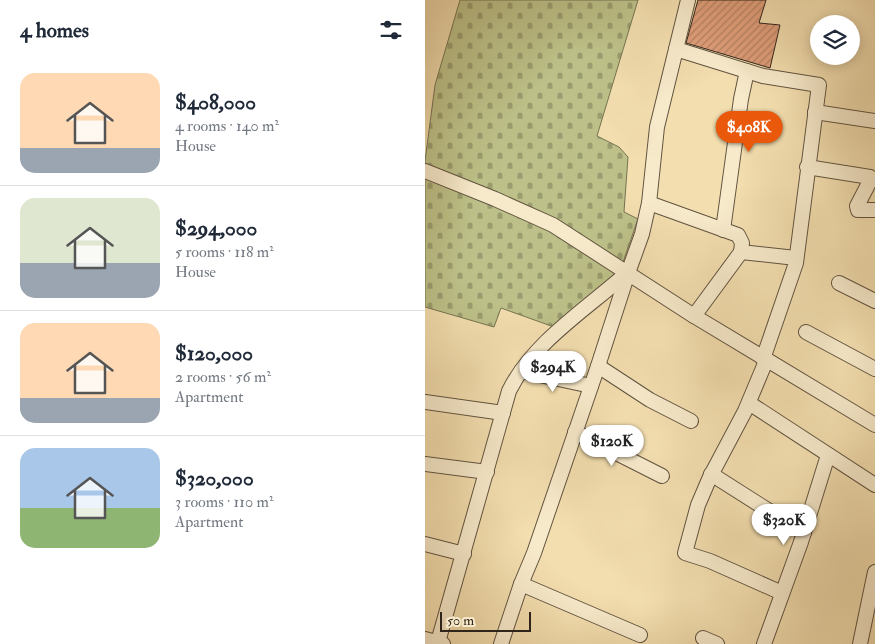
<!DOCTYPE html>
<html lang="en">
<head>
<meta charset="utf-8">
<style>
  :root { --surface:#fff; --page:#f2f2f3; --text:#1f2937; --muted:#747a83; --line:#e0e1e3; --accent:#ea580c }
  body { margin:0; font-family:"IM FELL Double Pica",serif; background:var(--page); color:var(--text); height:100vh; display:flex; flex-direction:column; font-size:19px; white-space:nowrap }
  * { box-sizing:border-box; margin:0 }
  p { font-size:16px; color:var(--muted) }
  .icon { flex:none; width:28px; height:28px; fill:none; stroke:currentColor; stroke-width:2; stroke-linecap:round; stroke-linejoin:round }
  .map { position:relative; flex:1; overflow:hidden }
  .drawer { display:flex; flex-direction:column; background:var(--surface); width:425px }
  .drawer>* { flex:none }
  .controls { position:absolute; left:385px; top:15px; display:grid; gap:10px }
  .controls a { display:grid; place-items:center; width:50px; height:50px; border-radius:50%; background:var(--surface); box-shadow:0 2px 12px #0003; font-size:25px }
  .scale { position:absolute; left:15px; bottom:12px; width:91px; box-sizing:border-box; padding-left:5px; border:2px solid #30251b; border-top:0; font-size:14px; line-height:18px; white-space:nowrap; color:#30251b; -webkit-text-stroke:4px #f7eacb; paint-order:stroke }
  .price { position:absolute; translate:-50% -42px; padding:0 11px; border-radius:18px; background:#fff; color:#222; font-size:16px; line-height:32px; filter:drop-shadow(0 1px 2px #0008) }
  .price::after { content:''; position:absolute; left:50%; top:30px; width:15px; height:11px; margin-left:-8px; background:inherit; clip-path:polygon(0 0,100% 0,50% 100%) }
  .price.active { background:var(--accent); color:#fff }
  ul { padding:0; list-style:none }
  li { display:flex; align-items:center; gap:15px; height:125px; padding:0 20px }
  li+li { border-top:1px solid var(--line) }
  li span { display:grid; place-items:center; flex:none; width:140px; height:100px; border-radius:15px; color:#555 }
  li>.icon { margin-inline-start:auto }
  span .icon { width:60px; height:60px; fill:#fffc; stroke-width:1 }
  li b { font-size:21px }
  h2 { display:flex; justify-content:space-between; align-items:center; height:60px; padding:0 20px; font-size:21px }
  main { display:flex; flex:1; min-height:0 }
  .map>svg:first-child { display:block }
  .cemetery { fill:url(#cemetery-stones); stroke:#767352 }
  .building { fill:url(#building-hatch); stroke:#30251b }
  .lines { fill:none; stroke-linecap:round; stroke-linejoin:round }
  .minor-casing { stroke:#615340; stroke-width:16 }
  .minor { stroke:#f7eacb; stroke-width:14 }
</style>
</head>
<body>
<main>
<section class="drawer">
<h2>4 homes<svg class="icon" aria-label="filters" viewBox="0 0 24 24"><path d="M4 7h16M4 17h16"/><circle cx="9" cy="7" r="2"/><circle cx="15" cy="17" r="2"/></svg></h2>
<ul>
<li><span style="background:linear-gradient(#ffd9b3 75%,#9aa5b1 0)"><svg class="icon" aria-label="home" viewBox="0 0 24 24"><path d="M3 11l9-7 9 7M6 9v11h12V9"/></svg></span><div><b>$408,000</b><p>4 rooms · 140 m²</p><p>House</p></div></li>
<li><span style="background:linear-gradient(#dfe7d0 65%,#9aa5b1 0)"><svg class="icon" aria-label="home" viewBox="0 0 24 24"><path d="M3 11l9-7 9 7M6 9v11h12V9"/></svg></span><div><b>$294,000</b><p>5 rooms · 118 m²</p><p>House</p></div></li>
<li><span style="background:linear-gradient(#ffd9b3 75%,#9aa5b1 0)"><svg class="icon" aria-label="home" viewBox="0 0 24 24"><path d="M3 11l9-7 9 7M6 9v11h12V9"/></svg></span><div><b>$120,000</b><p>2 rooms · 56 m²</p><p>Apartment</p></div></li>
<li><span style="background:linear-gradient(#a9c7e8 60%,#8fb573 0)"><svg class="icon" aria-label="home" viewBox="0 0 24 24"><path d="M3 11l9-7 9 7M6 9v11h12V9"/></svg></span><div><b>$320,000</b><p>3 rooms · 110 m²</p><p>Apartment</p></div></li>
</ul>
</section>
<div class="map">
<svg width="450" height="644" viewBox="0 0 450 644">
  <defs>
    <pattern id="cemetery-stones" width="16" height="16" patternUnits="userSpaceOnUse" patternTransform="scale(1.25)"><rect width="16" height="16" fill="#bdc189"/><path d="M2 7V4a2 2 0 0 1 4 0v3zM10 15v-3a2 2 0 0 1 4 0v3z" fill="#9a9d6f"/></pattern>
    <pattern id="building-hatch" width="6" height="6" patternUnits="userSpaceOnUse" patternTransform="scale(1.25)"><rect width="6" height="6" fill="#e09e7a"/><path d="M-1 1l2-2M0 6l6-6M5 7l2-2" fill="none" stroke="#b68163"/></pattern>
  </defs>
  <rect width="100%" height="100%" fill="#f3deaf"/>
  <filter id="stains"><feTurbulence type="fractalNoise" baseFrequency=".004" numOctaves="4"/><feColorMatrix values="0 0 0 0 .2 0 0 0 0 .09 0 0 0 0 .02 0 0 0 .5 -.17"/></filter>
  <radialGradient id="worn" r=".72"><stop offset=".6" stop-color="#630" stop-opacity="0"/><stop offset="1" stop-color="#630" stop-opacity=".3"/></radialGradient>
  <path class="cemetery" d="M35 0H213L172 136 194 147 203 157 199 212 213 219 196 268 178 290 129 327 76 308 69 327 0 307V161L10 85Z"/>
  <path class="building" d="M273 0H341L334 23 355 25 345 68 261 43Z"/>
  <g class="lines">
    <g class="minor-casing">
      <g id="minor">
        <path d="M251 49 338 76 394 85 371 263 338 359"/>
        <path d="M390 112 450 121"/>
        <path d="M382 167 445 177V181L432 206 433 210H450"/>
        <path d="M0 171 70 199 128 225 269 316 450 425"/>
        <path d="M224 203 313 235 317 243 316 252 371 258"/>
        <path d="M298 230 316 99 322 71"/>
        <path d="M414 283 450 301"/>
        <path d="M269 316 316 252"/>
        <path d="M381 332 450 369"/>
        <path d="M341 361 320 411 285 477 273 505 260 553 285 561 357 593"/>
        <path d="M173 366 225 400 266 421"/>
        <path d="M96 371 166 386"/>
        <path d="M0 402 78 413"/>
        <path d="M324 403 450 485"/>
        <path d="M150 432 237 476"/>
        <path d="M0 464 62 472"/>
        <path d="M286 474 379 533"/>
        <path d="M0 544 39 554"/>
        <path d="M96 584 215 635"/>
        <path d="M278 638 292 644"/>
        <path d="M0 639 18 644"/>
        <path d="M13 642 84 391C108 342 163 308 202 273"/>
        <path d="M76 644 96 584 109 553 173 366 203 273 217 234 224 203 232 127 263 0"/>
        <path d="M339 644 376 542 403 455"/>
        <path d="M435 644 450 572"/>
      </g>
    </g>
    <use href="#minor" class="minor"/>
  </g>
  <rect width="100%" height="100%" filter="url(#stains)"/>
  <rect width="100%" height="100%" fill="url(#worn)"/>
</svg>
<div class="controls">
<a><svg class="icon" aria-label="layers" viewBox="0 0 24 24"><path d="M12 4l9 5-9 5-9-5zM3 14l9 5 9-5"/></svg></a>
</div>
<div class="scale">50 m</div>
<b class="price active" style="left:324px;top:153px">$408K</b>
<b class="price" style="left:128px;top:393px">$294K</b>
<b class="price" style="left:187px;top:467px">$120K</b>
<b class="price" style="left:359px;top:546px">$320K</b>
</div>
</main>
</body>
</html>
